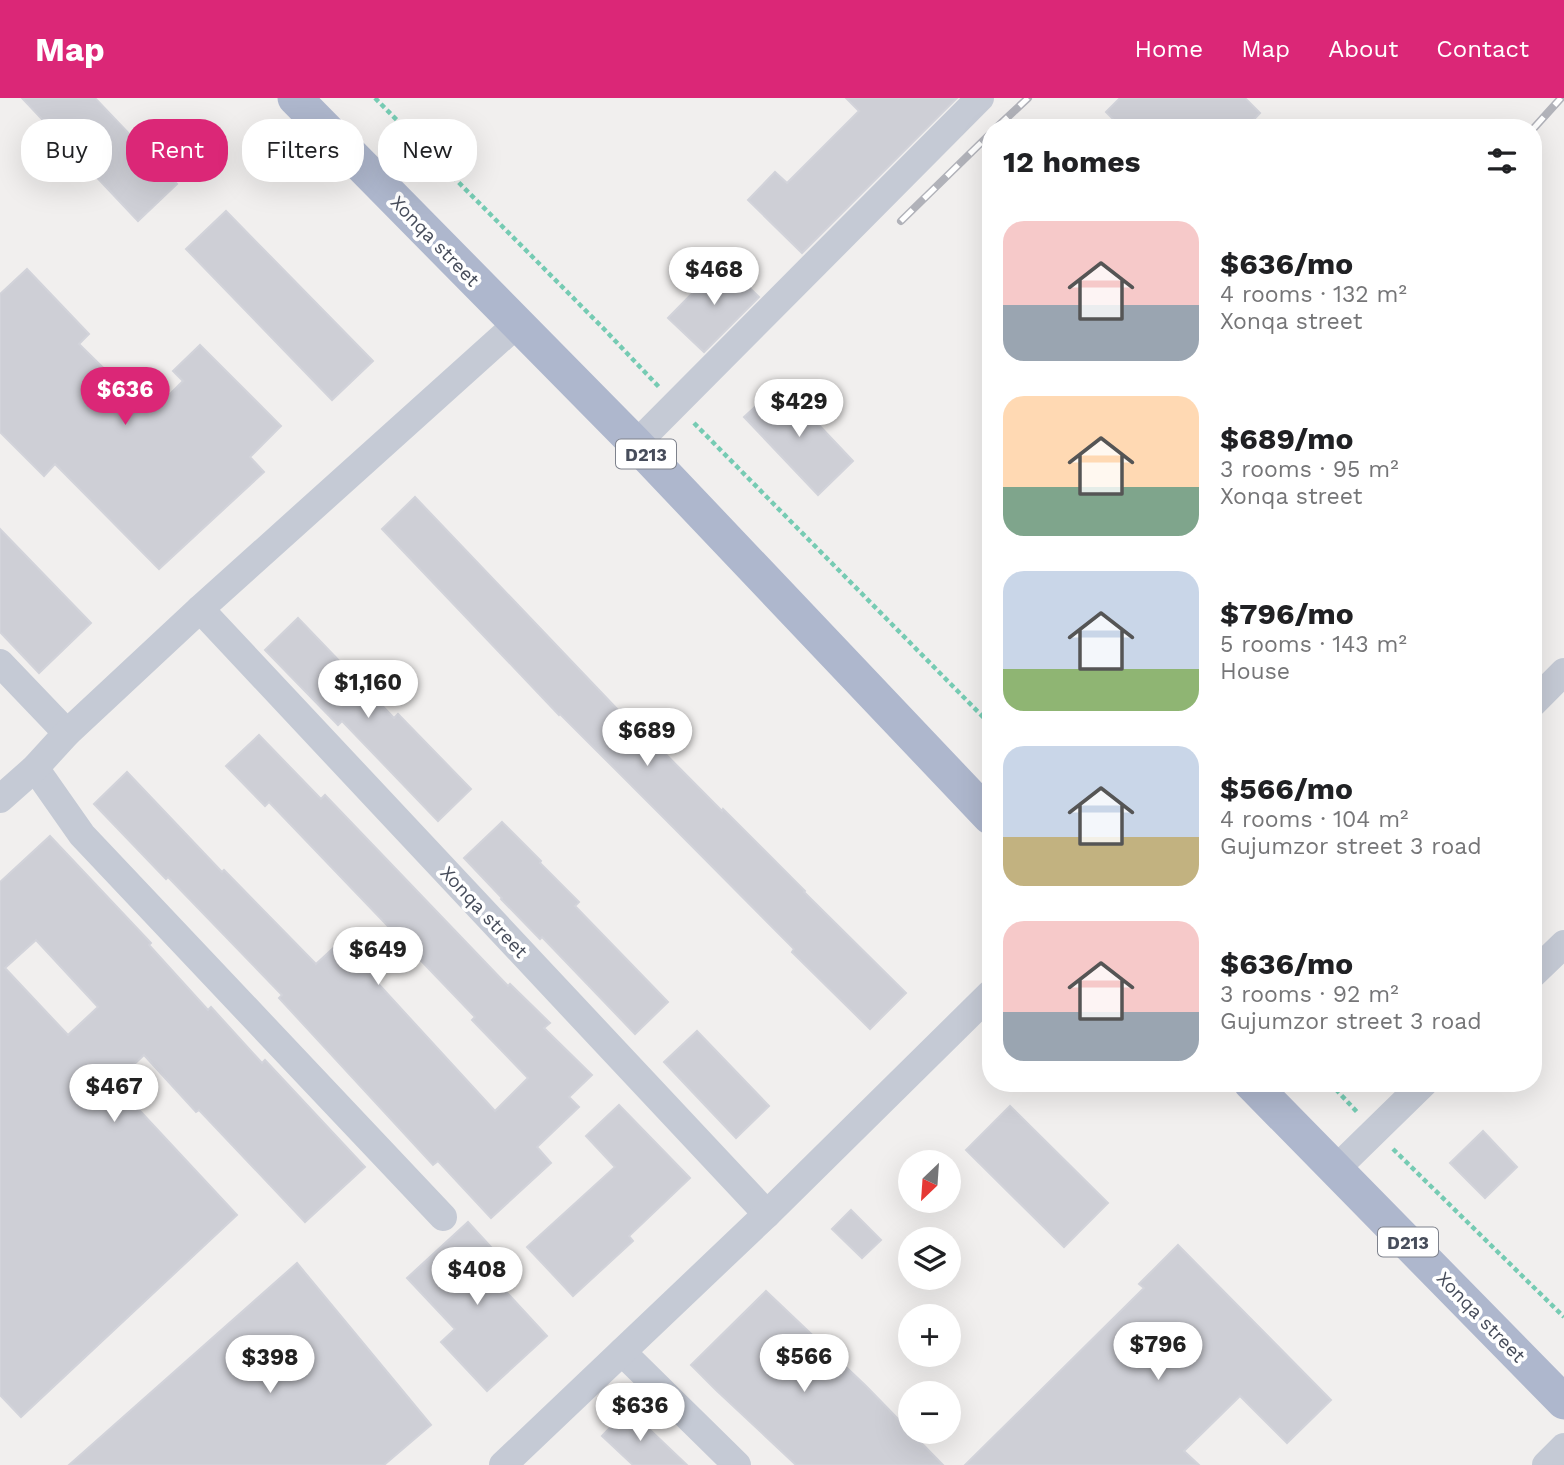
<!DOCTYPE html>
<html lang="en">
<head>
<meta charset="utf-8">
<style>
  :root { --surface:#fff; --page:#f2f2f2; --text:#202124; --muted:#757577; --accent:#db2777 }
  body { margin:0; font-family:"Work Sans",sans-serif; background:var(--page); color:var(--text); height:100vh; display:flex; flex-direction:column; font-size:26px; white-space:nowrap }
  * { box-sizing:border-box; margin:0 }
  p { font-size:23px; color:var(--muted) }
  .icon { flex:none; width:38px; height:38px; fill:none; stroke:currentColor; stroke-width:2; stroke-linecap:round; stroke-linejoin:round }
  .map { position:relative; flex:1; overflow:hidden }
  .details { position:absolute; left:982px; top:21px; width:560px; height:973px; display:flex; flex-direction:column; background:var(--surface); border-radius:28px; box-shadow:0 7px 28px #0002 }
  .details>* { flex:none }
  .top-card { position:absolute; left:21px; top:21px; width:665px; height:63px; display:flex; gap:14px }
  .needle { width:46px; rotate:205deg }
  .fabs { position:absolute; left:898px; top:1052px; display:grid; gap:14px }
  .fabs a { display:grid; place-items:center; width:63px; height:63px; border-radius:50%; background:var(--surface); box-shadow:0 7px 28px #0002; font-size:35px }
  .price { position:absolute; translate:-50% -60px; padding:0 16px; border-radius:24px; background:#fff; color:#222; font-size:23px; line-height:46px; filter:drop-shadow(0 2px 4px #0008) }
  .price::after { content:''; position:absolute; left:50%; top:42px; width:21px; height:16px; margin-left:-10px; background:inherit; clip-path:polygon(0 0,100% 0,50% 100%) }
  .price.active { background:var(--accent); color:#fff }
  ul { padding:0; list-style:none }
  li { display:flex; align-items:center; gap:21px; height:175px; padding:0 21px }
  li span { display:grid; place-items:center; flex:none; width:196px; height:140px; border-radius:21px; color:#555 }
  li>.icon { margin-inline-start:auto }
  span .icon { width:84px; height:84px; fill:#fffc; stroke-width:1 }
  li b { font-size:30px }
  h2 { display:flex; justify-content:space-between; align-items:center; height:84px; padding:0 21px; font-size:30px }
  .tag { padding:0 24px; border-radius:28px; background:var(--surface); box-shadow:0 7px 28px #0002; font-size:24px; line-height:63px }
  .tag.active { background:var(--accent); color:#fff }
  header { display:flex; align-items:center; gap:42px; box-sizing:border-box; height:98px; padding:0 35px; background:var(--accent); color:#fff }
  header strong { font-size:33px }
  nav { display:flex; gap:38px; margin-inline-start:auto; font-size:24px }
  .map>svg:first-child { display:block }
  .building { fill:#cecfd6; stroke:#d2d3da; stroke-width:2; fill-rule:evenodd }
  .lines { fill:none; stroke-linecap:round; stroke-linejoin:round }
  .path { stroke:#76cbb3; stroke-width:4.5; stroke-dasharray:5 3.5; stroke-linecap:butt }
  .minor { stroke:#c5cad5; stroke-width:28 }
  .major { stroke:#aeb7cd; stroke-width:35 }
  .rail-casing { stroke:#b1b2b9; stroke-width:8 }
  .rail { stroke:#fff; stroke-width:5; stroke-dasharray:16; stroke-linecap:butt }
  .labels { text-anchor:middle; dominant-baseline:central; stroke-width:7; stroke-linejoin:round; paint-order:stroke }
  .shield { fill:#fff; stroke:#7e828c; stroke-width:2 }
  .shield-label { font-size:18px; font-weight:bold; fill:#474d5b }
  .street-label { font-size:19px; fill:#474d5b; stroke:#fff }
</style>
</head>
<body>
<header>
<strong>Map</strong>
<nav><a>Home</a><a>Map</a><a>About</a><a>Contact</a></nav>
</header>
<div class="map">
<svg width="1564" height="1367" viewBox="0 0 1564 1367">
  <rect width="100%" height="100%" fill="#f1efee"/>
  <g class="building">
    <path d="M22 0H95L177 86 138 123Z"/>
    <path d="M846 0H957L802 155 748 102 775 74 787 85 859 13Z"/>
    <path d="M1120 0H1245L1260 15 1246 30H1122L1106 14Z"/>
    <path d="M226 113 373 263 332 302 186 151Z"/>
    <path d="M723 164 759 199 704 254 668 220Z"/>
    <path d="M27 171 89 236 79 246 150 316 183 283 173 273 200 247 281 328 250 359 264 374 159 471 55 366 44 378 0 334V196Z"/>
    <path d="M780 286 853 363 818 397 744 319Z"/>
    <path d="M415 399 619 613 621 611 722 713 723 711 805 793 804 794 906 895 870 931 792 854 794 851 667 723 560 616 559 617 382 431Z"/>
    <path d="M0 431 91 525 39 575 0 534Z"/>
    <path d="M298 520 394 620 398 616 471 691 438 723 342 623 338 627 265 552Z"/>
    <path d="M259 637 321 701 325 697 508 888 510 886 550 925 544 930 592 977 569 999 579 1009 537 1049 551 1065 491 1120 438 1063 433 1067 279 900 282 897 168 779 166 781 94 706 127 674 222 774 224 772 316 866 340 844 495 1013 528 980 472 922 475 919 269 704 265 708 226 668Z"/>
    <path d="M502 724 541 763 540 765 579 804 575 808 668 904 635 936 542 839 540 841 501 801 502 800 464 760Z"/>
    <path d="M50 738 151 845 149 847 208 912 211 909 262 965 265 962 365 1069 305 1124 199 1012 196 1014 144 957 114 985 237 1117 21 1319 0 1297V784ZM36 842 98 909 68 937 5 870Z"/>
    <path d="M697 933 769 1008 736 1040 664 964Z"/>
    <path d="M619 1007 690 1080 629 1138 633 1143 573 1198 527 1149 615 1069 586 1038Z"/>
    <path d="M1010 1008 1108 1105 1064 1149 966 1052Z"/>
    <path d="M1483 1033 1517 1069 1485 1100 1450 1065Z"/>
    <path d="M851 1112 881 1142 862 1160 832 1131Z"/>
    <path d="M468 1124 513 1173 499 1186 547 1238 487 1293 441 1244 455 1231 407 1180Z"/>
    <path d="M1178 1147 1331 1302 1287 1345 1240 1298 1184 1353 1199 1367H965L1144 1190 1139 1186Z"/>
    <path d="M297 1165 431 1327 384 1367H69Z"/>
    <path d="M766 1193 866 1288 943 1367H796L716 1292 691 1267Z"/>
    <path d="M628 1311 687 1367H633L602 1338Z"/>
  </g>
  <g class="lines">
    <g class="path">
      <path d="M375 0 604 231 659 289"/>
      <path d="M694 325 990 626"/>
      <path d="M1330 985 1357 1014"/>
      <path d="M1393 1051 1564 1219"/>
    </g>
    <g class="minor">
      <path d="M636 346 980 0"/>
      <path d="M200 511 767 1116"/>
      <path d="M0 565 67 635"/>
      <path d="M1533 605 1564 574"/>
      <path d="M35 670 82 737 443 1119"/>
      <path d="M0 701 35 670 67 635 200 511 517 226"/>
      <path d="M1533 876 1564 846"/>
      <path d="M1336 1071 1424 985"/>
      <path d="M622 1254 737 1367"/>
      <path d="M503 1367 767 1116 990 896"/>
      <path d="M1546 1367 1564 1349"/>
    </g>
    <g class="major">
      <path d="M295 0 636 346 990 719"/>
      <path d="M1251 985 1564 1304"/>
    </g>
    <g class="rail-casing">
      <g id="rail">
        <path d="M996 30 1028 0"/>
        <path d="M1533 31 1561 0"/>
        <path d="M901 123 990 36"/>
      </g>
    </g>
    <use href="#rail" class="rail"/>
  </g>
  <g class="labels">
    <g class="shield">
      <rect x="616" y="341.5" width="60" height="29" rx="5"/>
      <rect x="1378" y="1129.5" width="60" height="29" rx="5"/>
    </g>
    <g class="shield-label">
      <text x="646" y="356">D213</text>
      <text x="1408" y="1144">D213</text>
    </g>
    <g class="street-label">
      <text transform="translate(435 143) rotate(46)">Xonqa street</text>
      <text transform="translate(484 814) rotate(47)">Xonqa street</text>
      <text transform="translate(1481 1219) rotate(46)">Xonqa street</text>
    </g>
  </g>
</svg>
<div class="fabs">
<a><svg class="needle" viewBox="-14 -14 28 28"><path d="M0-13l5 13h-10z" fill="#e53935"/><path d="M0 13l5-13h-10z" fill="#757577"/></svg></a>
<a><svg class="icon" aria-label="layers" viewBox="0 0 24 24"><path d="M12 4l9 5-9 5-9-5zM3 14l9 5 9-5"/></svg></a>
<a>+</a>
<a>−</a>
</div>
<b class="price" style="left:714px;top:209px">$468</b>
<b class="price active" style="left:125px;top:329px">$636</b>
<b class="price" style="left:799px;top:341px">$429</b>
<b class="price" style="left:368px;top:622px">$1,160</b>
<b class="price" style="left:647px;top:670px">$689</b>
<b class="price" style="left:378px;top:889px">$649</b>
<b class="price" style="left:114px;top:1026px">$467</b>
<b class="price" style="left:477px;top:1209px">$408</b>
<b class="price" style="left:1158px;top:1284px">$796</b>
<b class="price" style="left:804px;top:1296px">$566</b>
<b class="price" style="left:270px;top:1297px">$398</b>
<b class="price" style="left:640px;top:1345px">$636</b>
<div class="top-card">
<a class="tag">Buy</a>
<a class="tag active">Rent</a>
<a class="tag">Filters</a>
<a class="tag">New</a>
</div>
<section class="details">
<h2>12 homes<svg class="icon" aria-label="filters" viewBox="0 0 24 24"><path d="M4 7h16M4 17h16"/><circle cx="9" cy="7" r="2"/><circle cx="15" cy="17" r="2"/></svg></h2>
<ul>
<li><span style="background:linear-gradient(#f6c9c9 60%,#9aa5b1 0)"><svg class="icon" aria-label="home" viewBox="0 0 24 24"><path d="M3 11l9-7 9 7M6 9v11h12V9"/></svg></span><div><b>$636/mo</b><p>4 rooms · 132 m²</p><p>Xonqa street</p></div></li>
<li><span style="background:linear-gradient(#ffd9b3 65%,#7fa58c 0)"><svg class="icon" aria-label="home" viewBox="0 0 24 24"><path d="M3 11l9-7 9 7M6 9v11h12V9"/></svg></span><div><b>$689/mo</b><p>3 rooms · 95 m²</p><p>Xonqa street</p></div></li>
<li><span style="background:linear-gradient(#c9d6e8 70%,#8fb573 0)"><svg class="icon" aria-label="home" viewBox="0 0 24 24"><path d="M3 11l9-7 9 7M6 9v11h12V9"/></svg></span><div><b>$796/mo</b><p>5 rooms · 143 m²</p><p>House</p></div></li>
<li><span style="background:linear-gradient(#c9d6e8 65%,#c2b280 0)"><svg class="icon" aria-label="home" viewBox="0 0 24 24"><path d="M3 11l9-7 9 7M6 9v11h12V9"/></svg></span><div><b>$566/mo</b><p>4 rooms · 104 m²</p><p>Gujumzor street 3 road</p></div></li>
<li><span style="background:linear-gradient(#f6c9c9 65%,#9aa5b1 0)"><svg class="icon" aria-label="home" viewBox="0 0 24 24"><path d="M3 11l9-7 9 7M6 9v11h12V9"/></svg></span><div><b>$636/mo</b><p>3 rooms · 92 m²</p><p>Gujumzor street 3 road</p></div></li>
</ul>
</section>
</div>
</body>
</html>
